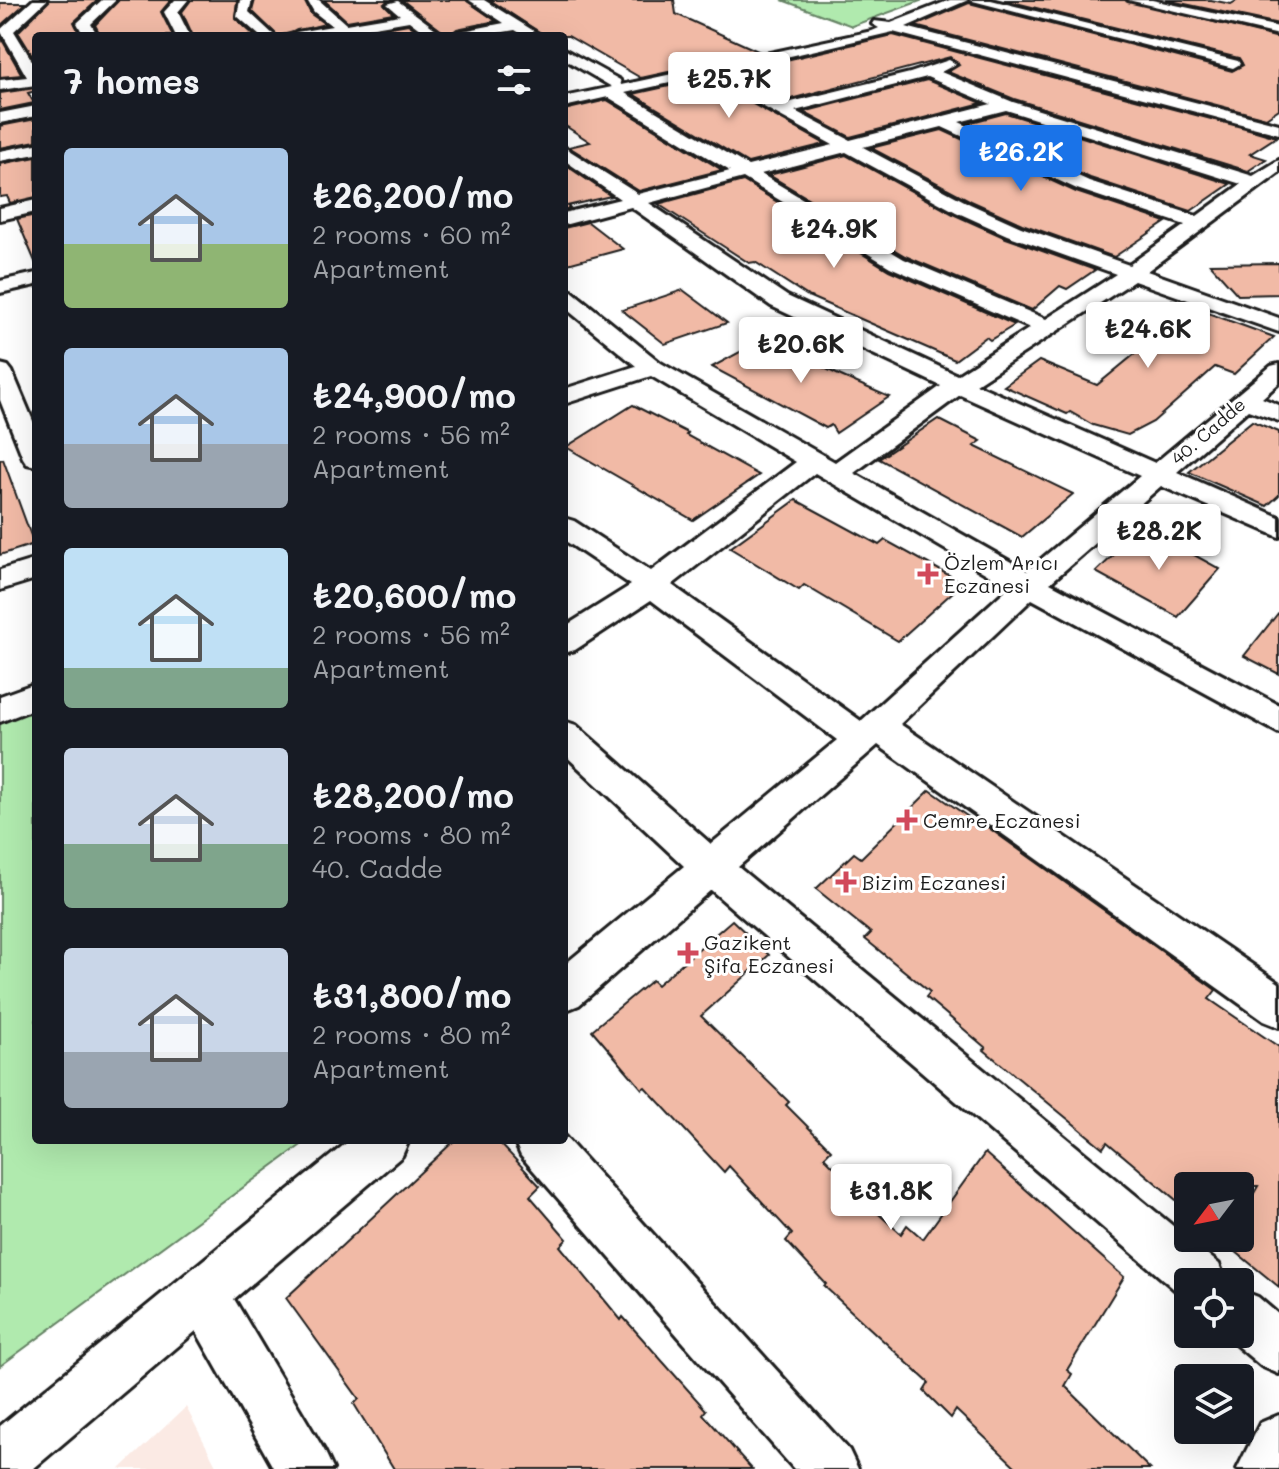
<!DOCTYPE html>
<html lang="en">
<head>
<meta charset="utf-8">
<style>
  :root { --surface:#171b24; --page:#20242c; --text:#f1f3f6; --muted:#9ea1a6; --accent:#1a73e8 }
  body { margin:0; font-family:Mali,sans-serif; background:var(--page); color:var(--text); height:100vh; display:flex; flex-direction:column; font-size:30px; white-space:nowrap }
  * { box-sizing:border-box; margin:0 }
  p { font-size:26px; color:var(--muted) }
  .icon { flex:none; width:44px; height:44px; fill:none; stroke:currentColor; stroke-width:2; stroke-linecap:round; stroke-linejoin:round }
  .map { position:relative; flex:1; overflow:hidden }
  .sheet { position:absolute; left:32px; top:32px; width:536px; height:1112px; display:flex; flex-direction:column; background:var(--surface); border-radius:8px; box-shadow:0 8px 32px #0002 }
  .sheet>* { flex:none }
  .needle { width:52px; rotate:238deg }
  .controls { position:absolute; left:1174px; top:1172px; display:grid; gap:16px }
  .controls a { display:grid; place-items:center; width:80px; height:80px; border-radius:8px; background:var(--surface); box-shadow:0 8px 32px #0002; font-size:40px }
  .price { position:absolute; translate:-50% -68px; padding:0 18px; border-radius:8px; background:#fff; color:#222; font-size:26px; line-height:52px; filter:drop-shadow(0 2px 4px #0008) }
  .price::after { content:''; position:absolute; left:50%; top:48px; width:24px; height:18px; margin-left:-12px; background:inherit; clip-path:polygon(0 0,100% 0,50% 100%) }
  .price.on { background:var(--accent); color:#fff }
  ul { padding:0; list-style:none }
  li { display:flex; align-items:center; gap:24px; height:200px; padding:0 32px }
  li span { display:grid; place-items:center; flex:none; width:224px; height:160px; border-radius:8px; color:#555 }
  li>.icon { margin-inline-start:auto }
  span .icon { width:96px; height:96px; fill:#fffc; stroke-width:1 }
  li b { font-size:34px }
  h2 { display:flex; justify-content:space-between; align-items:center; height:96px; padding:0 32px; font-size:34px }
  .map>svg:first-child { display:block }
  .built { fill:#fbeae4 }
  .green { fill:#b0eaae; stroke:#668365; stroke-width:2 }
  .building { fill:#f1baa6; stroke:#1c1c1c; stroke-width:2 }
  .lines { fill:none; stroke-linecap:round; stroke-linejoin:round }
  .minor-casing { stroke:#1c1c1c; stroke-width:6 }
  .minor { fill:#fff; fill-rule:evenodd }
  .poi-dot { fill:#d1495b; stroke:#fff; stroke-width:3 }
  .labels { text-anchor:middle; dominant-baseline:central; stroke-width:6; stroke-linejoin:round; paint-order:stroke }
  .far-street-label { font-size:18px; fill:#1c1c1c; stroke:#fff }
  .poi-label { font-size:20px; fill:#1c1c1c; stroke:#fff; text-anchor:start }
</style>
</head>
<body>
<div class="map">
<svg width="1279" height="1469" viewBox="0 0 1279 1469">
  <rect width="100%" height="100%" fill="#fff"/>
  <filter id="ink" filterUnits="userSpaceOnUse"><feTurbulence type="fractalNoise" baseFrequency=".0125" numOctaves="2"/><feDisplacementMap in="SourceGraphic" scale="16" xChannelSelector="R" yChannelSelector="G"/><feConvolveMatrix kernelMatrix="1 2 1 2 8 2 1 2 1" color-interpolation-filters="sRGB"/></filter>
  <g filter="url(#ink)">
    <path class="built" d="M186 1407 218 1469H120Z"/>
    <g class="green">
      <path d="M782 0H923L852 26Z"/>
      <path d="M36 709V1140H308L0 1366V723Z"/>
    </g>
    <g class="building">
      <path d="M50 0H98L74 22 81 36H36V61L18 32Z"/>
      <path d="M119 0H171L161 12 173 36H101L95 25Z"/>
      <path d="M191 0H237L235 18 255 36H193L182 12Z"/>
      <path d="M255 0H304L311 14 325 24 278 36 252 11Z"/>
      <path d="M324 0H390L384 4 393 13 347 21Z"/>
      <path d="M402 0H466L496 21 457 29 448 36Z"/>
      <path d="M490 0H674L676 14 760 52 641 78 568 36H545Z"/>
      <path d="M1004 0H1125L1279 38V109L1266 118 915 26 969 3 1232 71 1243 65 1239 58Z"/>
      <path d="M1166 0H1211L1231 4 1238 0H1279V24Z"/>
      <path d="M0 3H26L0 26Z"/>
      <path d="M408 24 424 36H340Z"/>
      <path d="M893 35 1249 129 1276 137 1250 154 1266 159 1248 171 1014 99 948 72 959 65 950 57 783 101 731 73Z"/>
      <path d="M0 36 22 75 0 77Z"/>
      <path d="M706 78 825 144 748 163 633 94Z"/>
      <path d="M927 80 982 103 850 137 803 112Z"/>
      <path d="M36 88V91L28 93 34 103 0 110V93Z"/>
      <path d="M607 100 722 170 639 191 569 147 590 142 564 125V110Z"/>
      <path d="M1006 113 1230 184 1191 211 1090 178 968 123Z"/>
      <path d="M36 119V141L0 148V126Z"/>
      <path d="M942 130 1076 192 1166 222 1114 257 1022 224 971 201 871 148Z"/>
      <path d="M846 155 955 215 1006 238 1095 270 1067 289 1060 286 1032 310 905 256 769 175Z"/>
      <path d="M36 157V197L10 203 7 196 0 197V164Z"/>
      <path d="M564 164 611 196 567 206 570 208 564 210Z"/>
      <path d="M743 181 889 270 1015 325 990 340 986 337 955 360 808 296 755 262 749 263 658 204Z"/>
      <path d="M36 215V264L17 219Z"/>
      <path d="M588 222 623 249 564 265V228Z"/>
      <path d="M1279 263V294L1238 295 1210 264Z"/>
      <path d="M683 290 727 323 665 344 622 310Z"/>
      <path d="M1172 300 1274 337 1234 374 1215 367 1153 422 1128 435 1093 425 1070 412 1067 414 1004 386 1039 361 1097 385 1159 334 1138 326Z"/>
      <path d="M764 339 841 376 889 397 836 433 831 425 826 428 712 367Z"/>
      <path d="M633 405 688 433 686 435 759 475 693 520 566 447Z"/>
      <path d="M938 419 981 441 974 446 1073 494 1022 537 879 459Z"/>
      <path d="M1252 421 1279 432V495L1267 506 1189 472Z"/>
      <path d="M3 459 34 544 0 555V460Z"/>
      <path d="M796 500 879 545 885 540 963 583 898 641 804 585 799 590 730 548Z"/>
      <path d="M1143 527 1220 569 1178 617 1096 572Z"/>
      <path d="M1279 612V674L1244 656Z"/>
      <path d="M930 790 984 828 986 826 1216 990 1209 999 1279 1047V1287L1219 1238H1240V1218L1258 1186H1188V1210L1107 1142 1103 1148 984 1050 986 1048 926 997 930 992 865 939 871 933 816 889 854 853 861 858Z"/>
      <path d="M732 920 769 955 701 1016 789 1102 786 1105 831 1150 824 1157 863 1196 861 1198 901 1234 907 1225 923 1239 985 1153 1124 1277 1067 1370 1072 1374 1065 1386 1150 1469H1018L956 1410 951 1418 924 1391 929 1383 824 1286 826 1284 786 1241 792 1234 729 1166 724 1172 645 1087 642 1089 592 1030 652 980 657 985Z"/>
      <path d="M455 1140H497L540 1186 530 1196 567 1239 560 1246 621 1320 623 1317 706 1410 703 1414 752 1469H394L354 1404 359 1399 286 1298Z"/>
    </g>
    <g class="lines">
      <g class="minor-casing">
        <g id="minor">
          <path d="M33 0H47L14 31 36 67V85L0 90V80L27 77 0 30Z"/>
          <path d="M102 0H116L91 24 98 36H84L77 23Z"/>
          <path d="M175 0H188L178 12 190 36H176L164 12Z"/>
          <path d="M240 0H252L249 12 275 36H260L237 16Z"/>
          <path d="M307 0H319L346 24 400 15 387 4 398 1 445 36H429L409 21 322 36H290L297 32 332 26 314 12Z"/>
          <path d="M469 0H484L542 36H525L515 30 480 36H451L458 32 504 23Z"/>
          <path d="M950 0H968L906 27 1279 124V134L893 32 722 72 783 104 910 73 949 60 956 64 941 72 1013 102 1253 176 1279 160V173L1147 271 1279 318V332L1134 281 976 384 1155 463 1271 366 1279 364V383L1262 398 1279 405V421L1248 410 1177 472 1279 517V537L1161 486 1050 583 1279 705V733L1032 599 900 724 1279 983V1027L1264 1021 878 745 738 867 1219 1264 1226 1282H1188V1301L711 890 579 1005 564 1011V965L684 866 564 754V721L576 725 711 844 837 740 651 600 575 650 564 653V627L631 585 564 540V518L574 521 651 571 796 462 651 376 564 404V389L636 366 564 307V290L572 291 661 363 835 462 941 386 771 306 631 207 564 225V213L620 199 564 160V147L638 194 730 171 608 97 564 107V97L612 87 564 59V49L620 80 621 85 872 31 879 28 872 24 874 21 891 23ZM706 75 833 145 748 166 625 93ZM927 77 991 104 850 140 795 111ZM1006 110 1241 184 1197 216 1089 181 959 122ZM942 127 1077 189 1185 225 1129 265 1021 227 970 204 863 147ZM846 152 956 212 1007 235 1116 274 1046 319 904 259 761 174ZM743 178 890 267 1030 328 957 375 787 296 649 203ZM960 395 1140 476 1027 571 854 473ZM815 473 1009 587 861 721 672 585Z"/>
          <path d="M969 0H991L1238 61 1240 64 1233 68Z"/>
          <path d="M1128 0H1152L1279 27V35Z"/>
          <path d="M36 106V116L0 123V113Z"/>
          <path d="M36 144V154L0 161V151Z"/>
          <path d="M36 200V212L0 220V208Z"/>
          <path d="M36 273V285L0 293V281Z"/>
          <path d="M0 364 8 366 12 371 36 428V466L27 464 23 458 0 400Z"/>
          <path d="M36 559V579L0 590V570Z"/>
          <path d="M36 683V708L0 722V696Z"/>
          <path d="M564 1136 849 1450 858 1469H794L521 1156 514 1140H564Z"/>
          <path d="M350 1140H409L402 1156 234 1299 324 1450 333 1469H274L196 1331 33 1469H0V1426Z"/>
          <path d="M1240 1290 1258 1297 1279 1315V1374L1261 1366 1223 1334H1240Z"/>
          <path d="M1279 1415V1469H1237L1260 1423Z"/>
        </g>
      </g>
      <use href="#minor" class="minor"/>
    </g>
  </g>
  <g class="poi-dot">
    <path d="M924 562h8v8h8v8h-8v8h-8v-8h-8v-8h8z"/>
    <path d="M903 808h8v8h8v8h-8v8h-8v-8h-8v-8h8z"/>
    <path d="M842 870h8v8h8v8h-8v8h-8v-8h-8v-8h8z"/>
    <path d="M684 941h8v8h8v8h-8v8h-8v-8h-8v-8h8z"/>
  </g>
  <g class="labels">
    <g class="far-street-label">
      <text transform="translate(1208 431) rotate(-41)">40. Cadde</text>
    </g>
    <g class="poi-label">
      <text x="944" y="562">Özlem Arıcı<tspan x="944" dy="23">Eczanesi</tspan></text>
      <text x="923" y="820">Cemre Eczanesi</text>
      <text x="862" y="882">Bizim Eczanesi</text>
      <text x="704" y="942">Gazikent<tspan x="704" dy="23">Şifa Eczanesi</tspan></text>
    </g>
  </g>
</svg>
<div class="controls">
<a><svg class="needle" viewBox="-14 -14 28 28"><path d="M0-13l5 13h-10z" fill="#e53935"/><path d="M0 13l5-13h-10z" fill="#9ea1a6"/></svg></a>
<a><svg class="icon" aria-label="locate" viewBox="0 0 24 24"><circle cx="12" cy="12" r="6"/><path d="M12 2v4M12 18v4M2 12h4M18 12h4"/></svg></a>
<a><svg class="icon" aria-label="layers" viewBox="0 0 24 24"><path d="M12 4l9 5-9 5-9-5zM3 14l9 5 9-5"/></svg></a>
</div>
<b class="price" style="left:729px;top:120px">₺25.7K</b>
<b class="price on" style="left:1021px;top:193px">₺26.2K</b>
<b class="price" style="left:834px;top:270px">₺24.9K</b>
<b class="price" style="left:1148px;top:370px">₺24.6K</b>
<b class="price" style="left:801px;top:385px">₺20.6K</b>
<b class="price" style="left:1159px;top:572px">₺28.2K</b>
<b class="price" style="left:891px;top:1232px">₺31.8K</b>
<section class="sheet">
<h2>7 homes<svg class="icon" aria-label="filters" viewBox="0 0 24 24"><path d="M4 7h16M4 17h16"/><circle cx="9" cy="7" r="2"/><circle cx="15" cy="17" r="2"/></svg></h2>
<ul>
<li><span style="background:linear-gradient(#a9c7e8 60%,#8fb573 0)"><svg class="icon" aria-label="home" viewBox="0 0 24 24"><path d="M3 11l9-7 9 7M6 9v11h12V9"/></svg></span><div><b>₺26,200/mo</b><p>2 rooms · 60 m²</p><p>Apartment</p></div></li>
<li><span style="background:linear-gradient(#a9c7e8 60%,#9aa5b1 0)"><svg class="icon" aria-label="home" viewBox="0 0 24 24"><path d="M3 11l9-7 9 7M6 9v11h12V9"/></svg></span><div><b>₺24,900/mo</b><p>2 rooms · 56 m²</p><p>Apartment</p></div></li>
<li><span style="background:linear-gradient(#bfe0f5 75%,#7fa58c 0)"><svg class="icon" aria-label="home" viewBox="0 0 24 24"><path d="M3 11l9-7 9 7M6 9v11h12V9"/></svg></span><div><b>₺20,600/mo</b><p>2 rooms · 56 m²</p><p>Apartment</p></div></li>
<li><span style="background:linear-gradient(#c9d6e8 60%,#7fa58c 0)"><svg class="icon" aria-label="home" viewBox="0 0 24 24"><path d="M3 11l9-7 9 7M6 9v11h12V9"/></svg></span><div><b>₺28,200/mo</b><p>2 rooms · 80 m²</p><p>40. Cadde</p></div></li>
<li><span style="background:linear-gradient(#c9d6e8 65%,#9aa5b1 0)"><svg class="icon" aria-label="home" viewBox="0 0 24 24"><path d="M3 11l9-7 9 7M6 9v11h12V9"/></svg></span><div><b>₺31,800/mo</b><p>2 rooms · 80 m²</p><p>Apartment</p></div></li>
</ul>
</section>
</div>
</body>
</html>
